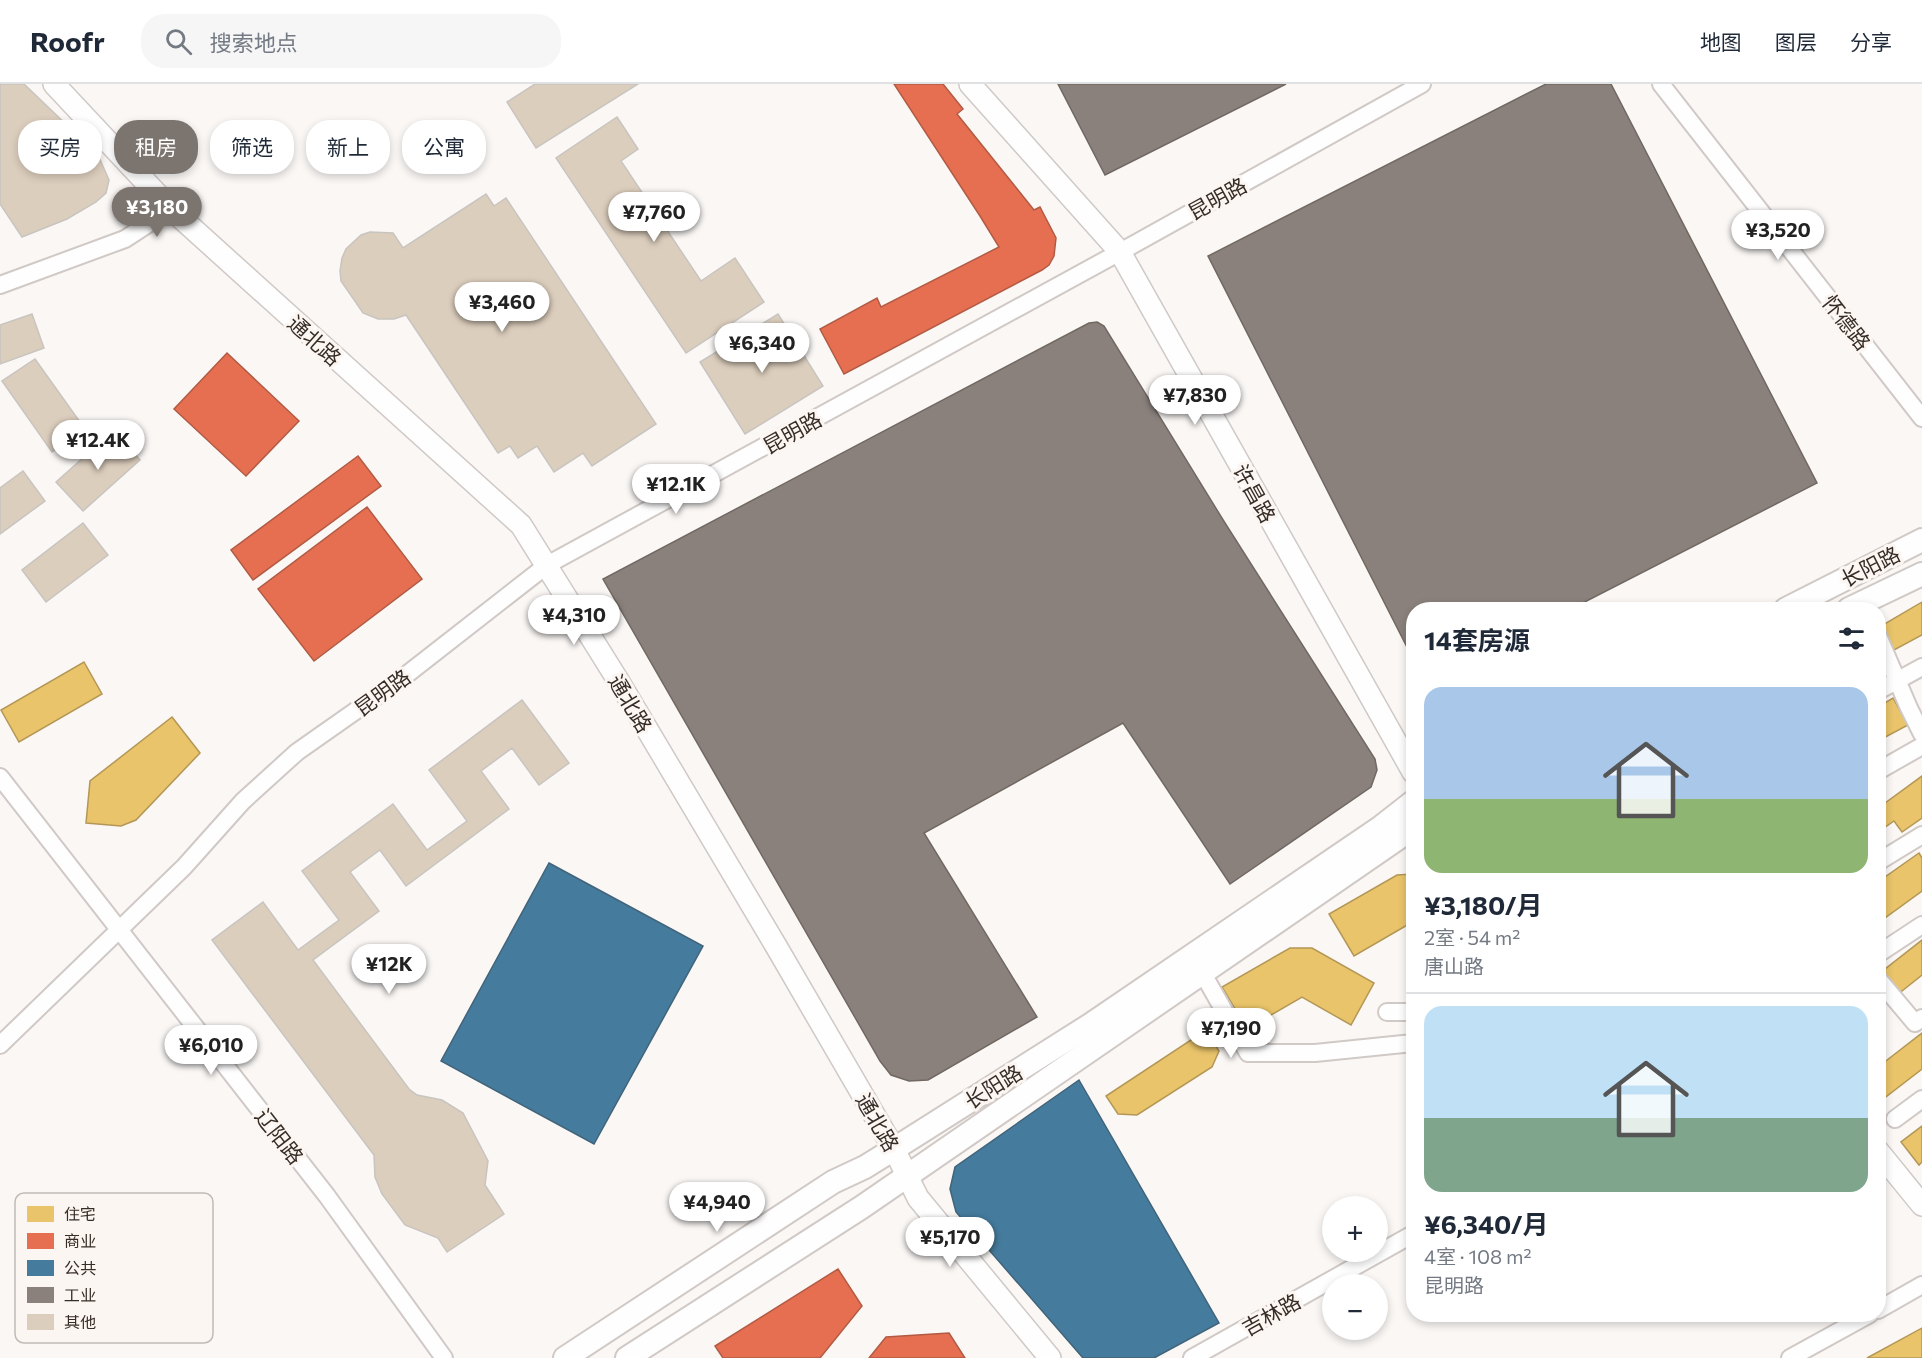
<!DOCTYPE html>
<html lang="zh">
<head>
<meta charset="utf-8">
<style>
  :root { --surface:#fff; --page:#f6f6f7; --text:#1f2937; --muted:#747a83; --line:#e0e1e3; --accent:#7b746f }
  body { margin:0; font-family:Commissioner,"Noto Sans SC",sans-serif; background:var(--page); color:var(--text); height:100vh; display:flex; flex-direction:column; font-size:22px; white-space:nowrap }
  * { box-sizing:border-box; margin:0 }
  p { font-size:20px; color:var(--muted) }
  .icon { flex:none; width:33px; height:33px; fill:none; stroke:currentColor; stroke-width:2; stroke-linecap:round; stroke-linejoin:round }
  .map { position:relative; flex:1; overflow:hidden }
  .sheet { position:absolute; left:1406px; top:518px; width:480px; height:720px; display:flex; flex-direction:column; background:var(--surface); border-radius:24px; box-shadow:0 3px 9px #0003 }
  .sheet>* { flex:none }
  .top-card { position:absolute; left:18px; top:36px; width:570px; height:54px; display:flex; gap:12px }
  .buttons { position:absolute; left:1322px; top:1112px; display:grid; gap:12px }
  .buttons a { display:grid; place-items:center; width:66px; height:66px; border-radius:50%; background:var(--surface); box-shadow:0 3px 9px #0003; font-size:30px }
  .price { position:absolute; translate:-50% -51px; padding:0 14px; border-radius:21px; background:#fff; color:#222; font-size:20px; line-height:39px; filter:drop-shadow(0 2px 3px #0008) }
  .price::after { content:''; position:absolute; left:50%; top:36px; width:18px; height:14px; margin-left:-9px; background:inherit; clip-path:polygon(0 0,100% 0,50% 100%) }
  .price.active { background:var(--accent); color:#fff }
  ul { padding:0; list-style:none }
  li { display:grid; align-content:center; gap:12px; height:318px; padding:0 18px }
  li+li { border-top:2px solid var(--line) }
  li span { display:grid; place-items:center; height:186px; border-radius:18px; color:#555 }
  li>.icon { margin-inline-start:auto }
  span .icon { width:108px; height:108px; fill:#fffc; stroke-width:1 }
  li b { font-size:26px }
  h2 { display:flex; justify-content:space-between; align-items:center; height:72px; padding:0 18px; font-size:26px }
  .chip { padding:0 21px; border-radius:24px; background:var(--surface); box-shadow:0 3px 9px #0003; font-size:21px; line-height:54px }
  .chip.active { background:var(--accent); color:#fff }
  header { display:flex; align-items:center; gap:36px; box-sizing:border-box; height:84px; padding:0 30px; background:var(--surface); border-bottom:2px solid var(--line) }
  header strong { font-size:28px }
  nav { display:flex; gap:33px; margin-inline-start:auto; font-size:21px }
  .search { width:420px; height:54px; background:var(--page); display:flex; align-items:center; gap:15px; box-sizing:border-box; padding:0 21px; border-radius:24px; color:var(--muted); font-size:22px }
  .map>svg:first-child { display:block }
  .homes { fill:#e9c46a; stroke:#b49756; stroke-width:1.5 }
  .shops { fill:#e76f51; stroke:#b25b44; stroke-width:1.5 }
  .public { fill:#457b9d; stroke:#41647a; stroke-width:1.5 }
  .industry { fill:#8a817c; stroke:#716862; stroke-width:1.5 }
  .building { fill:#dccebd; stroke:#c8c4bf; stroke-width:1.5 }
  .lines { fill:none; stroke-linecap:round; stroke-linejoin:round }
  .minor-casing { stroke:#d0c9c6; stroke-width:20 }
  .tertiary-casing { stroke:#d0c9c6; stroke-width:24 }
  .secondary-casing { stroke:#d0c9c6; stroke-width:26 }
  .minor { stroke:#fefefe; stroke-width:16 }
  .tertiary { stroke:#fefefe; stroke-width:21 }
  .secondary { stroke:#fefefe; stroke-width:22 }
  .labels { text-anchor:middle; dominant-baseline:central; stroke-width:6; stroke-linejoin:round; paint-order:stroke }
  .street-label { font-size:21px; fill:#372d27; stroke:#fcf6f3 }
  .key { fill:#fcf6f3; stroke:#c1bab6; stroke-width:1.5 }
  .key-label { font-size:16px; fill:#372d27 }
</style>
</head>
<body>
<header>
<strong>Roofr</strong>
<div class="search"><svg class="icon" aria-label="search" viewBox="0 0 24 24"><circle cx="10" cy="10" r="6"/><path d="M15 15l6 6"/></svg>搜索地点</div>
<nav><a>地图</a><a>图层</a><a>分享</a></nav>
</header>
<div class="map">
<svg width="1922" height="1274" viewBox="0 0 1922 1274">
  <rect width="100%" height="100%" fill="#faf7f5"/>
  <g class="homes">
    <path d="M1922 518V551L1894 566 1881 542Z"/>
    <path d="M84 578 102 610 19 658 1 626Z"/>
    <path d="M1893 614 1908 641 1878 657V623Z"/>
    <path d="M172 633 200 669 136 736 121 742 86 739 90 697Z"/>
    <path d="M1922 692V734L1902 748 1894 737 1878 748V710L1885 719Z"/>
    <path d="M1919 769 1922 774V807L1878 839V798Z"/>
    <path d="M1413 790V843L1409 840 1354 872 1329 830 1397 791Z"/>
    <path d="M1922 856V891L1897 911 1880 889Z"/>
    <path d="M1290 864H1312L1374 899 1351 941 1302 913 1247 945 1222 903Z"/>
    <path d="M1206 946 1219 967 1212 983 1137 1031 1118 1030 1106 1012Z"/>
    <path d="M1922 949V985L1878 1019V983Z"/>
    <path d="M1922 1042V1078L1919 1081 1901 1058Z"/>
    <path d="M1922 1244V1274H1867Z"/>
  </g>
  <g class="shops">
    <path d="M894 0H943L963 25 957 30 1034 126 1040 123 1056 154 1054 172 1049 181 1042 186 844 290 820 245 877 214 881 223 999 163 980 132Z"/>
    <path d="M227 269 299 337 246 392 174 325Z"/>
    <path d="M358 372 381 402 253 496 231 466Z"/>
    <path d="M367 423 422 495 314 577 258 505Z"/>
    <path d="M838 1185 862 1222 820 1274H723L715 1262Z"/>
    <path d="M949 1249 965 1274H869L886 1253Z"/>
  </g>
  <g class="public">
    <path d="M549 779 703 862 594 1060 441 977Z"/>
    <path d="M1079 996 1219 1239 1154 1274H1083L956 1128 950 1105 955 1083Z"/>
  </g>
  <g class="industry">
    <path d="M1058 0H1286L1105 91Z"/>
    <path d="M1546 0H1611L1817 399 1571 525H1413V575L1208 172Z"/>
    <path d="M1097 238 1104 242 1225 439 1375 675 1377 686 1371 703 1230 800 1123 639 924 749 1037 933 928 996 909 997 891 991 880 977 603 495 1089 239Z"/>
  </g>
  <g class="building">
    <path d="M0 0H24L98 71 109 96 106 109 96 118 67 135 22 153 0 120Z"/>
    <path d="M535 0H638L536 64 507 18Z"/>
    <path d="M617 33 638 65 621 77 701 197 735 174 764 218 686 269 556 74Z"/>
    <path d="M486 110 494 122 506 114 656 340 592 382 583 369 554 388 537 362 518 374 510 362 498 369 406 231 394 235H378L363 229 341 197 340 187 342 174 346 165 361 151 370 148 393 149 403 164Z"/>
    <path d="M32 230 44 264 0 280V241Z"/>
    <path d="M778 230 823 302 745 350 700 278Z"/>
    <path d="M35 275 85 345 52 368 2 297Z"/>
    <path d="M114 346 140 376 83 427 56 398Z"/>
    <path d="M23 387 45 417 0 450V404Z"/>
    <path d="M83 439 108 471 46 518 22 486Z"/>
    <path d="M522 616 569 679 539 701 512 664 481 687 509 725 406 802 380 766 350 788 379 827 313 876 409 1005 417 1011 442 1016 463 1029 488 1077 485 1101 504 1130 447 1168 438 1154 405 1141 382 1110 375 1093 374 1071 212 856 263 818 298 866 339 836 302 787 393 720 427 766 467 737 429 686Z"/>
  </g>
  <g class="lines">
    <g class="minor-casing">
      <g id="minor">
        <path d="M1661 0 1922 334"/>
        <path d="M0 201 125 155 171 125"/>
        <path d="M1878 552 1909 624 1922 650"/>
        <path d="M1878 607 1922 583"/>
        <path d="M1878 687 1922 662"/>
        <path d="M0 693 327 1112 444 1274"/>
        <path d="M1878 778 1922 751"/>
        <path d="M1878 870 1922 841"/>
        <path d="M1202 888 1248 969H1315L1413 959"/>
        <path d="M1878 895 1915 939 1922 934"/>
        <path d="M1387 928H1413"/>
        <path d="M0 961 184 783 243 717 297 668 401 595 547 481 1120 168 1422 0"/>
        <path d="M1895 1035 1922 1015"/>
        <path d="M1878 1226 1922 1201"/>
        <path d="M1192 1274 1413 1150"/>
        <path d="M1790 1274 1870 1230"/>
      </g>
    </g>
    <g class="tertiary-casing">
      <g id="tertiary">
        <path d="M54 0 171 125 521 441 619 598 776 862 894 1065 918 1114 1050 1274"/>
        <path d="M970 0 1120 168 1413 688"/>
        <path d="M1878 1067 1922 1121"/>
      </g>
    </g>
    <g class="secondary-casing">
      <g id="secondary">
        <path d="M1786 525 1922 456"/>
        <path d="M1849 525 1922 490"/>
        <path d="M565 1274 833 1098 865 1083 894 1065 1090 941 1381 743 1413 718"/>
        <path d="M627 1274 862 1123 1413 744"/>
      </g>
    </g>
    <use href="#minor" class="minor"/>
    <use href="#tertiary" class="tertiary"/>
    <use href="#secondary" class="secondary"/>
  </g>
  <g class="labels">
    <g class="street-label">
      <text transform="translate(1217 114) rotate(-29)">昆明路</text>
      <text transform="translate(1847 238) rotate(52)">怀德路</text>
      <text transform="translate(315 256) rotate(42)">通北路</text>
      <text transform="translate(792 348) rotate(-29)">昆明路</text>
      <text transform="translate(1255 409) rotate(61)">许昌路</text>
      <text transform="translate(1870 482) rotate(-27)">长阳路</text>
      <text transform="translate(382 608) rotate(-36)">昆明路</text>
      <text transform="translate(631 619) rotate(59)">通北路</text>
      <text transform="translate(993 1002) rotate(-32)">长阳路</text>
      <text transform="translate(878 1038) rotate(60)">通北路</text>
      <text transform="translate(280 1052) rotate(52)">辽阳路</text>
      <text transform="translate(1271 1230) rotate(-29)">吉林路</text>
    </g>
  </g>
  <rect x="15" y="1109" width="198" height="150" rx="9" class="key"/>
  <rect x="27" y="1122" width="27" height="16" fill="#e9c46a"/>
  <rect x="27" y="1149" width="27" height="16" fill="#e76f51"/>
  <rect x="27" y="1176" width="27" height="16" fill="#457b9d"/>
  <rect x="27" y="1203" width="27" height="16" fill="#8a817c"/>
  <rect x="27" y="1230" width="27" height="16" fill="#dccebd"/>
  <g class="key-label">
    <text x="64" y="1136">住宅</text>
    <text x="64" y="1163">商业</text>
    <text x="64" y="1190">公共</text>
    <text x="64" y="1217">工业</text>
    <text x="64" y="1244">其他</text>
  </g>
</svg>
<div class="buttons">
<a>+</a>
<a>−</a>
</div>
<b class="price active" style="left:157px;top:154px">¥3,180</b>
<b class="price" style="left:654px;top:159px">¥7,760</b>
<b class="price" style="left:1778px;top:177px">¥3,520</b>
<b class="price" style="left:502px;top:249px">¥3,460</b>
<b class="price" style="left:762px;top:290px">¥6,340</b>
<b class="price" style="left:1195px;top:342px">¥7,830</b>
<b class="price" style="left:98px;top:387px">¥12.4K</b>
<b class="price" style="left:676px;top:431px">¥12.1K</b>
<b class="price" style="left:574px;top:562px">¥4,310</b>
<b class="price" style="left:389px;top:911px">¥12K</b>
<b class="price" style="left:1231px;top:975px">¥7,190</b>
<b class="price" style="left:211px;top:992px">¥6,010</b>
<b class="price" style="left:717px;top:1149px">¥4,940</b>
<b class="price" style="left:950px;top:1184px">¥5,170</b>
<div class="top-card">
<a class="chip">买房</a>
<a class="chip active">租房</a>
<a class="chip">筛选</a>
<a class="chip">新上</a>
<a class="chip">公寓</a>
</div>
<section class="sheet">
<h2>14套房源<svg class="icon" aria-label="filters" viewBox="0 0 24 24"><path d="M4 7h16M4 17h16"/><circle cx="9" cy="7" r="2"/><circle cx="15" cy="17" r="2"/></svg></h2>
<ul>
<li><span style="background:linear-gradient(#a9c7e8 60%,#8fb573 0)"><svg class="icon" aria-label="home" viewBox="0 0 24 24"><path d="M3 11l9-7 9 7M6 9v11h12V9"/></svg></span><div><b>¥3,180/月</b><p>2室 · 54 m²</p><p>唐山路</p></div></li>
<li><span style="background:linear-gradient(#bfe0f5 60%,#7fa58c 0)"><svg class="icon" aria-label="home" viewBox="0 0 24 24"><path d="M3 11l9-7 9 7M6 9v11h12V9"/></svg></span><div><b>¥6,340/月</b><p>4室 · 108 m²</p><p>昆明路</p></div></li>
</ul>
</section>
</div>
</body>
</html>
